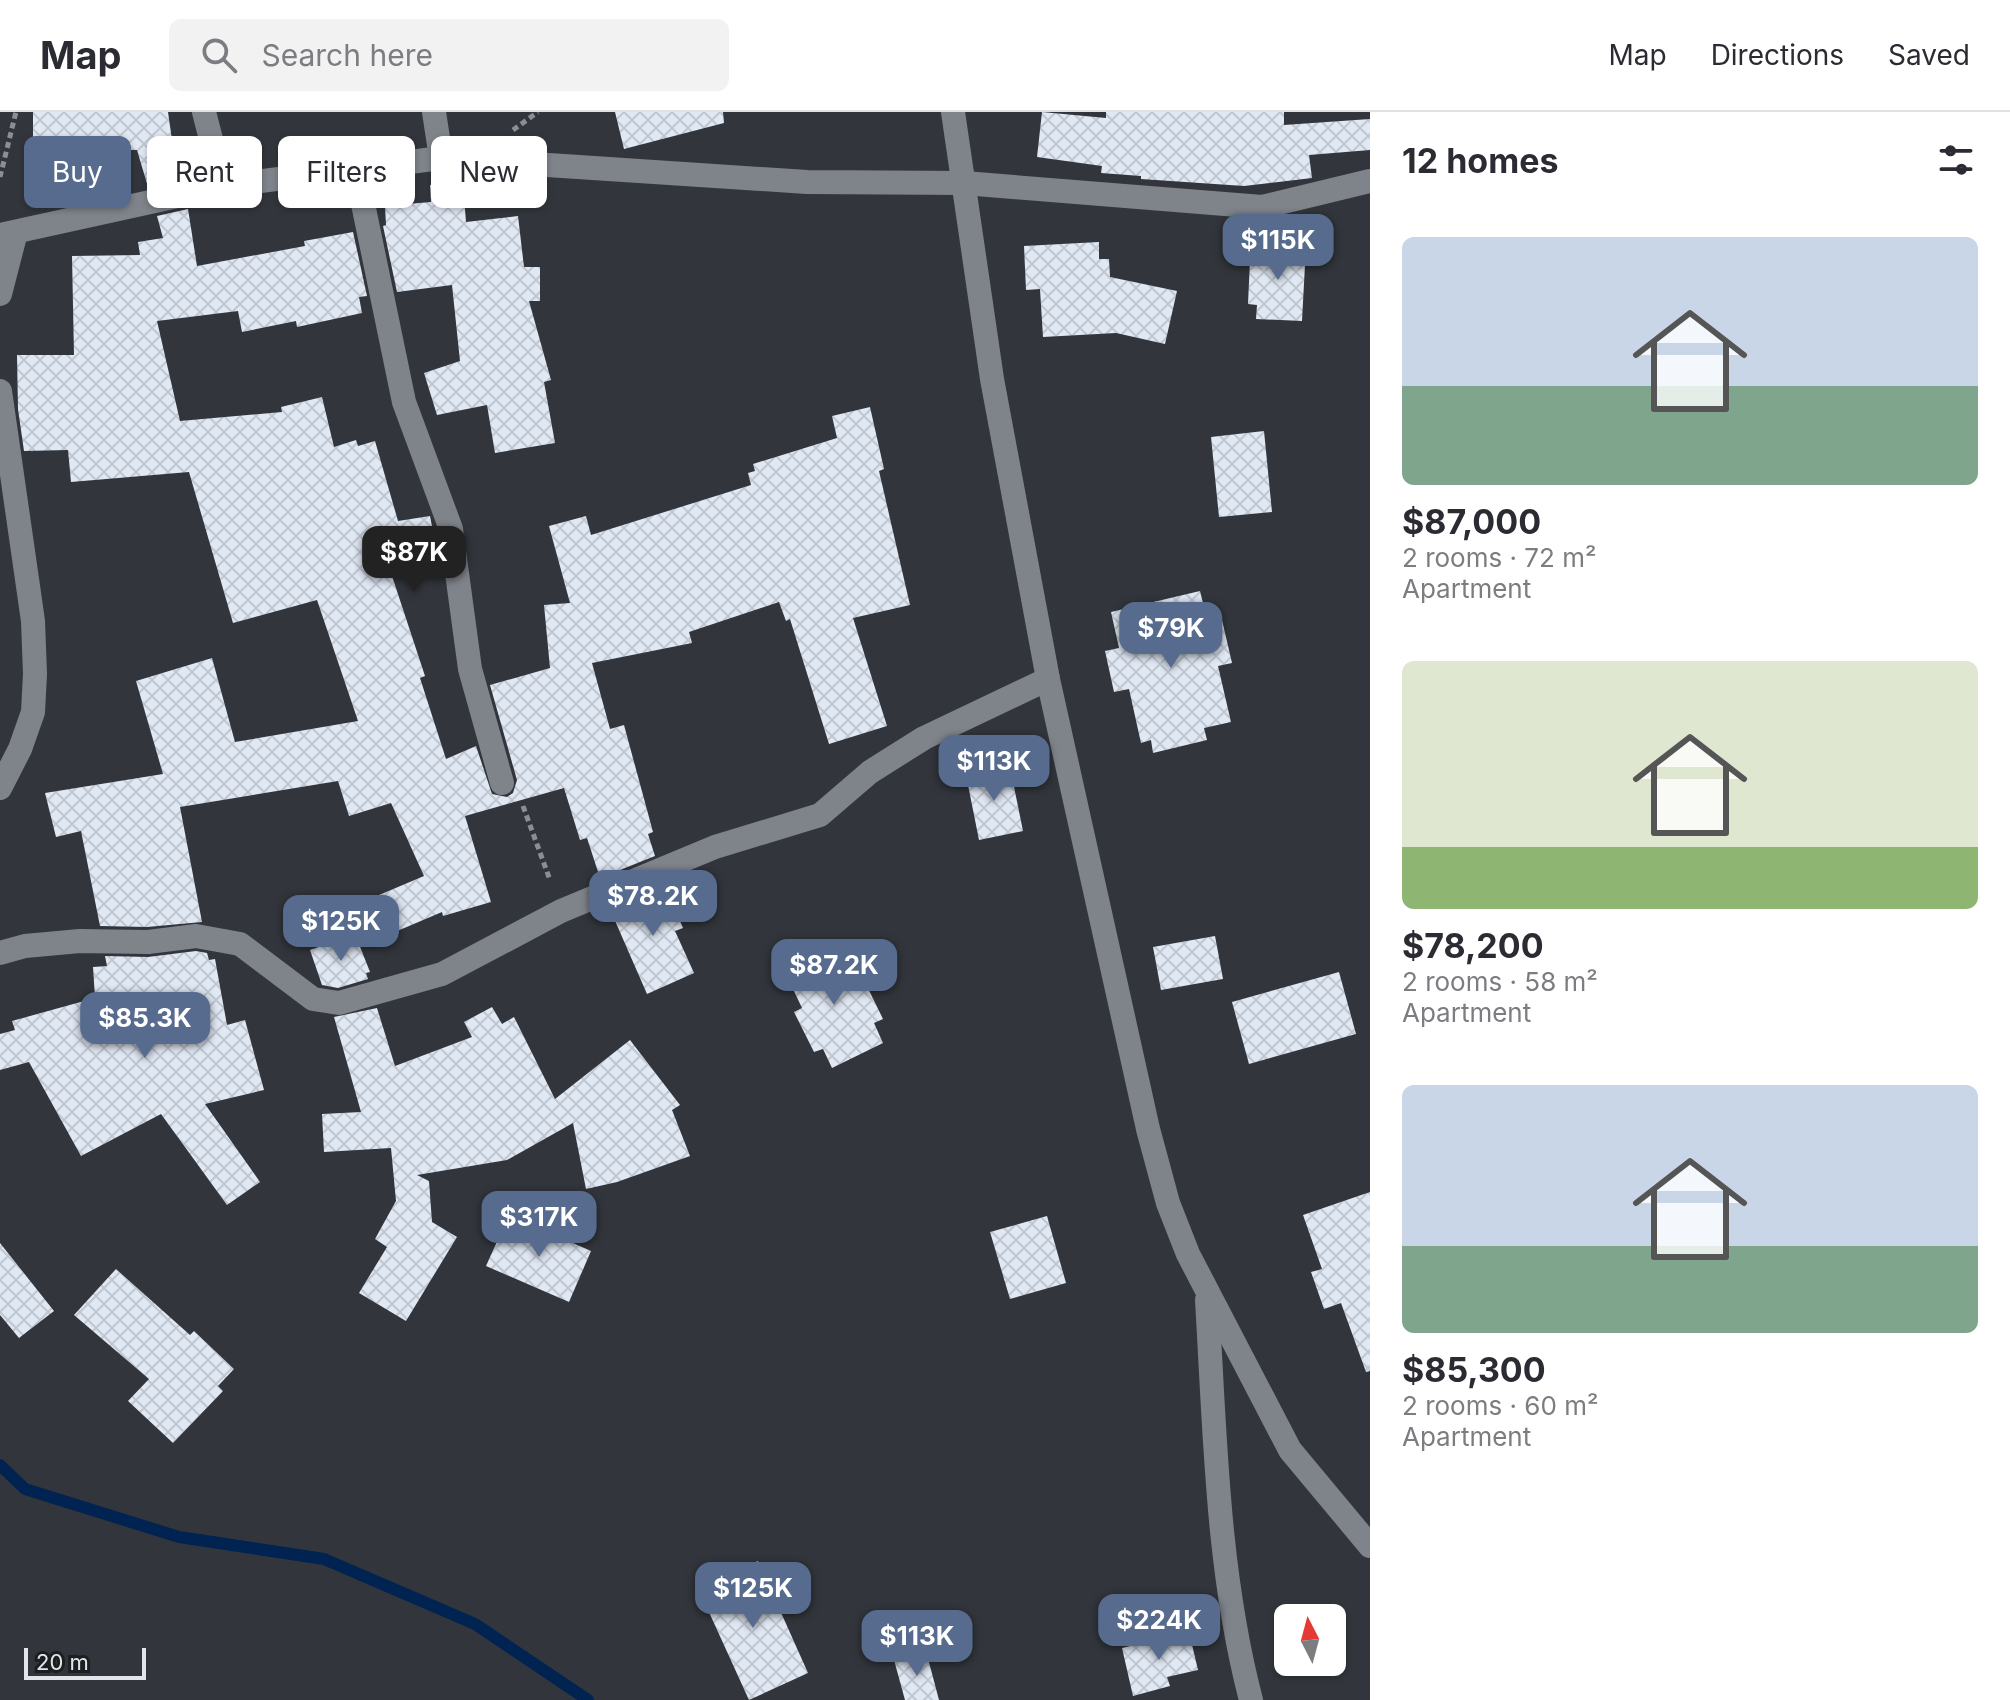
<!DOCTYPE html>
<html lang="en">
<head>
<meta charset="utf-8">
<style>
  :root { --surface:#fff; --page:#f2f2f3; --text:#2b2b33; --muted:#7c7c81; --line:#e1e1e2; --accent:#566b8d }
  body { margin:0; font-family:Inter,sans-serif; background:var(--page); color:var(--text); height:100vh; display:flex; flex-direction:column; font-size:30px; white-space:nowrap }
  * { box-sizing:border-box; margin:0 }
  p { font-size:26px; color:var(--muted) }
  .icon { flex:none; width:44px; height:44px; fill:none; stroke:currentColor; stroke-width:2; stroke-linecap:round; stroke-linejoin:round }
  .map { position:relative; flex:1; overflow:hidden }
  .sheet { display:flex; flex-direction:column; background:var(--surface); width:640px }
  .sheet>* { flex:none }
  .top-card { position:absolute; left:24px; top:24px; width:760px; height:72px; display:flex; gap:16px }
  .needle { width:52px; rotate:354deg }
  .controls { position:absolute; left:1274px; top:1492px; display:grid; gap:16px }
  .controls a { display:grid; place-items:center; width:72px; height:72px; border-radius:12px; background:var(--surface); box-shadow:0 2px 6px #0004; font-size:40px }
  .scale { position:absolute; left:24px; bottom:20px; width:122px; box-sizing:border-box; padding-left:8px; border:4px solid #e2e5e9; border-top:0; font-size:22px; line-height:28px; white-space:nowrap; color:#e2e5e9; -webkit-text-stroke:6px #1c1e20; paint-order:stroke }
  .price { position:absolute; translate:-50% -68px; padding:0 18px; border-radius:16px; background:var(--accent); color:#fff; font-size:26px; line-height:52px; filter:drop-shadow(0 2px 4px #0008) }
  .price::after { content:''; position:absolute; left:50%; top:48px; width:24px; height:18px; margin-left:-12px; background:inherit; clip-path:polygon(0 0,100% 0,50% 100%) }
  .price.active { background:#222; color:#fff }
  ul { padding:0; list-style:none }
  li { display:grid; align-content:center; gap:16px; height:424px; padding:0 32px }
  li span { display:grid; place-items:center; height:248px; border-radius:12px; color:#555 }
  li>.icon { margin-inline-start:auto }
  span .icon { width:144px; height:144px; fill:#fffc; stroke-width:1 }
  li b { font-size:34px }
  h2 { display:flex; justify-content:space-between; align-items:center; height:96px; padding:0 32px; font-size:34px }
  .chip { padding:0 28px; border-radius:12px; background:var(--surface); box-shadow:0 2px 6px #0004; font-size:28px; line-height:72px }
  .chip.active { background:var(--accent); color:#fff }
  header { display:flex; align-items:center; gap:48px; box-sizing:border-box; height:112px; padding:0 40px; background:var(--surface); border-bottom:2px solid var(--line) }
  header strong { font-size:38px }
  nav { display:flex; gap:44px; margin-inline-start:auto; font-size:28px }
  .search { width:560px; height:72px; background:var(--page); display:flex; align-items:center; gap:20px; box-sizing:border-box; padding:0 28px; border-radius:12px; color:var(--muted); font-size:30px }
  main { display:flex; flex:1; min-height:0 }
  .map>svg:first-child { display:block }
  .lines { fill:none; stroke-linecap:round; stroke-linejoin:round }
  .stream { stroke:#002351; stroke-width:12 }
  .building { fill:url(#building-cross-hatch) }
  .path { stroke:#8b8f94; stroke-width:5; stroke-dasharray:6 4; stroke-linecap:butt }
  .street { stroke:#7f848b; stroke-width:24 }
</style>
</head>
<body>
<header>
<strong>Map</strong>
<div class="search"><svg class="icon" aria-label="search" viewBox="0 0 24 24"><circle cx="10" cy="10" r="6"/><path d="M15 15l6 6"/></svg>Search here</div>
<nav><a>Map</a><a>Directions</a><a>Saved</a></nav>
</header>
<main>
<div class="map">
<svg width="1370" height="1588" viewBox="0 0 1370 1588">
  <defs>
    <pattern id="building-cross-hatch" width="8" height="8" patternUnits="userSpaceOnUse" patternTransform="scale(2)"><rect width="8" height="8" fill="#e0e8f4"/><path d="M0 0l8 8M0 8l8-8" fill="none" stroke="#c1c7d1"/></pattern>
  </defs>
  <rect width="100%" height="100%" fill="#32363c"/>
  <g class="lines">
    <path class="stream" d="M0 1353 25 1377 179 1425 324 1447 475 1512 588 1588"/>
  </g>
  <g class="building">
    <path d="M33 0H168L174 42 198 36 205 63 148 75 137 38 59 37 58 31 33 32Z"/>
    <path d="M615 0H723L724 11 624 37Z"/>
    <path d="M1042 0 1106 6V0H1284V13L1370 7V38L1309 43 1312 66 1244 74 1141 67V64L1101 61 1102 54 1037 45Z"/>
    <path d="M463 71 466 110 518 104 524 155H540V189H529L551 268 544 270 555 331 495 341 487 293 437 303 424 261 460 249 452 173 397 180 383 114 386 113 385 94 431 90 430 73Z"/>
    <path d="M188 97 197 154 305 134 304 129 353 120 367 184 359 185 362 201 297 215 296 209 242 220 238 199 157 209 180 309 282 300 281 295 322 285 334 335 356 328 358 334 375 329 398 409 430 404 440 456 392 464 425 564 420 566 446 647 476 634 492 682 507 685 513 681 517 668 490 573 550 556 544 493 570 491 549 414 586 404 591 423 751 373 748 361 755 359 753 352 837 326 832 304 870 295 884 357 879 359 910 493 853 506 887 614 829 632 790 507 786 509 779 490 689 520 692 531 592 551 610 617 624 613 653 720 648 722 655 744 600 766 587 726 580 728 564 676 465 704 491 790 443 804 442 800 369 831 353 794 424 764 391 691 349 704 338 669 180 695 202 810 147 815 100 814 81 719 56 725 45 681 163 662 136 569 212 546 235 630 358 609 317 488 233 511 189 360 71 370 68 338 24 339 18 297 17 243H74L72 144 140 143 138 130 163 126 157 104Z"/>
    <path d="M1099 130V147H1109L1110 165 1177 179 1165 232 1116 221 1043 225 1040 177 1026 178 1024 134Z"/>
    <path d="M1260 131 1306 134 1302 209 1256 207 1257 193 1248 192 1250 148H1259Z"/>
    <path d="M1264 319 1272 400 1219 405 1211 325Z"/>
    <path d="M1200 479 1208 511 1222 508 1232 551 1218 554 1231 610 1204 616 1207 628 1153 641 1151 628 1141 631 1129 577 1114 580 1105 539 1119 536 1111 500Z"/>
    <path d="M1010 655 1023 719 979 728 966 663Z"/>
    <path d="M664 772 683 816 675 819 694 861 647 882 609 795Z"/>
    <path d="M355 822 370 860 366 861 368 867 338 876 322 873 310 838Z"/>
    <path d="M1215 824 1223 867 1161 878 1153 835Z"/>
    <path d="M834 831 854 871 863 866 883 907 874 911 883 931 832 956 823 937 814 940 794 900 802 896 783 856Z"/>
    <path d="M196 839 207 841 209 848 215 847 227 913 245 908 264 978 205 992 260 1070 227 1093 161 1002 81 1044 29 950 0 958V922L15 918 12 909 95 886 93 855 107 854 105 844 148 845Z"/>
    <path d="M1339 860 1356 922 1249 952 1232 890Z"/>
    <path d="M492 895 502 912 514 905 555 987 630 928 680 993 672 998 690 1044 617 1070 586 1077 573 1011 507 1048 417 1063 429 1069 432 1110 457 1125 406 1209 359 1181 387 1135 375 1127 396 1089 391 1036 324 1040 322 1002 361 1000 334 905 377 896 395 954 472 925 464 910Z"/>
    <path d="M1370 1080V1259L1366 1260 1341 1191 1324 1197 1311 1160 1322 1157 1303 1103Z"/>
    <path d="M509 1103 591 1139 569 1190 486 1154Z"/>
    <path d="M1047 1104 1066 1171 1010 1187 990 1120Z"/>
    <path d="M0 1131 54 1199 19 1226 0 1203Z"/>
    <path d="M116 1157 190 1223 194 1219 234 1257 218 1274 223 1279 173 1331 128 1289 149 1267 74 1203Z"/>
    <path d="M758 1449 808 1561 749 1588 698 1476Z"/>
    <path d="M1189 1520 1198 1558 1167 1565 1170 1574 1133 1584 1122 1536Z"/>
    <path d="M926 1539 939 1588H905L894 1548Z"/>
  </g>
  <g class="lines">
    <g class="path">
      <path d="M513 18 538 0"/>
      <path d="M0 65 16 0"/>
      <path d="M523 694 550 768"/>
    </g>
    <g class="street">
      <path d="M204 0 223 74"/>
      <path d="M434 0 441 46"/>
      <path d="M953 0 992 267 1048 567 1148 1017 1168 1091 1188 1142 1290 1338 1370 1434"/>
      <path d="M356 58 404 290 451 417 470 557 502 671"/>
      <path d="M0 123 223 74 441 46 807 70 964 71 1262 95 1370 69"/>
      <path d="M0 182 16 120"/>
      <path d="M0 279 33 509 35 562 33 600 20 637 0 676"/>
      <path d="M0 841 25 834 80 829 148 830 196 824 240 832 313 887 339 891 442 862 561 799 715 735 820 703 870 660 924 626 1048 567"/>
      <path d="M1207 1188C1215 1322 1217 1458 1251 1588"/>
    </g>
  </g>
</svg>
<div class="controls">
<a><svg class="needle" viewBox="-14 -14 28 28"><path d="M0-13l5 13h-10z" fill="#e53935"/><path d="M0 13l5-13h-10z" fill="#7c7c81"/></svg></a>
</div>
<div class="scale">20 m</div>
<b class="price" style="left:1278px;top:170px">$115K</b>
<b class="price active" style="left:414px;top:482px">$87K</b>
<b class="price" style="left:1171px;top:558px">$79K</b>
<b class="price" style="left:994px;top:691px">$113K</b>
<b class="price" style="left:653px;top:826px">$78.2K</b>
<b class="price" style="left:341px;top:851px">$125K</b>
<b class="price" style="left:834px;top:895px">$87.2K</b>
<b class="price" style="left:145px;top:948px">$85.3K</b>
<b class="price" style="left:539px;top:1147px">$317K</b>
<b class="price" style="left:753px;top:1518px">$125K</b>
<b class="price" style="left:1159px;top:1550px">$224K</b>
<b class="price" style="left:917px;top:1566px">$113K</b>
<div class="top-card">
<a class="chip active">Buy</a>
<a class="chip">Rent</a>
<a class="chip">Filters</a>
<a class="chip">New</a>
</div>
</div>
<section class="sheet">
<h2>12 homes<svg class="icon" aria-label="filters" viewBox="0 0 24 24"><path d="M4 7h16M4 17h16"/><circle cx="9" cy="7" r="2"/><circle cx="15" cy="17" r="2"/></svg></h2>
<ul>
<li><span style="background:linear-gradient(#c9d6e8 60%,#7fa58c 0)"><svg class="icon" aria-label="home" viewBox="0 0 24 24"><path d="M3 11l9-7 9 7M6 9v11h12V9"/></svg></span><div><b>$87,000</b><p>2 rooms · 72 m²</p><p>Apartment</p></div></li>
<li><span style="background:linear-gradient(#dfe7d0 75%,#8fb573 0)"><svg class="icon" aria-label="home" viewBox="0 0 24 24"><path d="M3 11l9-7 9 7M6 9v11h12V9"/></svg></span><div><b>$78,200</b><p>2 rooms · 58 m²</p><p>Apartment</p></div></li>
<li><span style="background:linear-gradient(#c9d6e8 65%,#7fa58c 0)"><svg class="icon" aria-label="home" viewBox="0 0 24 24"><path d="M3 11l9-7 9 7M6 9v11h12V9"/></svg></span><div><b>$85,300</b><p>2 rooms · 60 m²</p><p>Apartment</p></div></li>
</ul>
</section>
</main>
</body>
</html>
